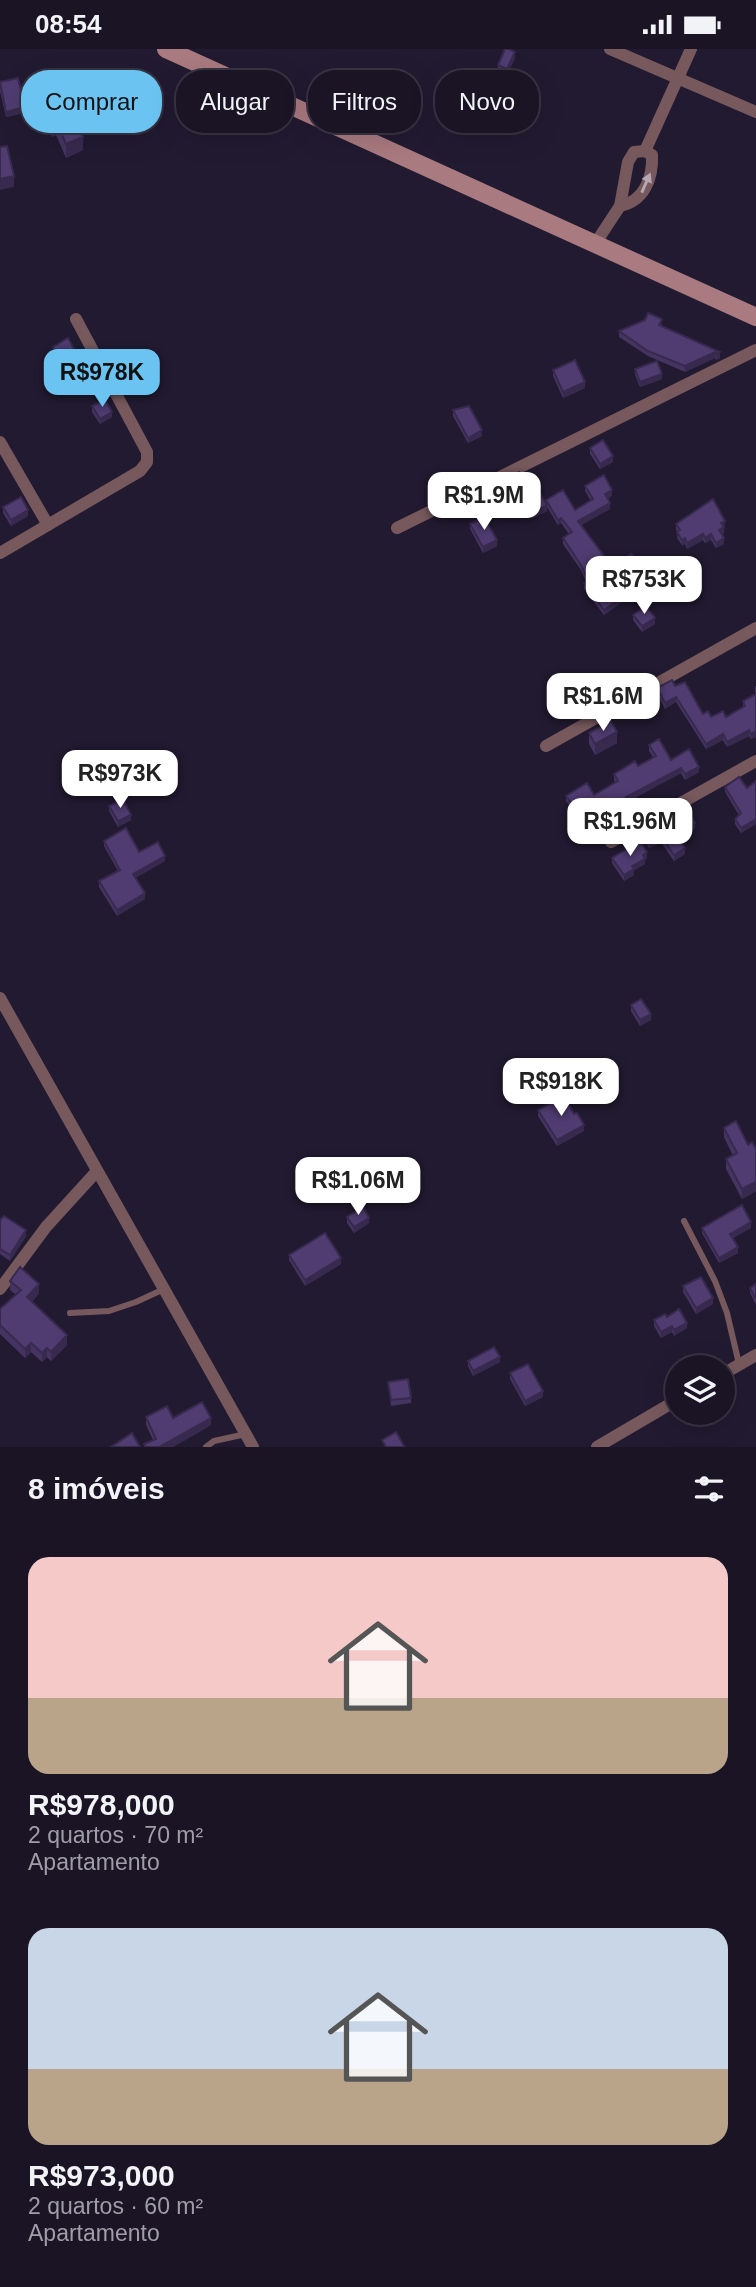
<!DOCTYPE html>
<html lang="pt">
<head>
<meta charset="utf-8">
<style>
  :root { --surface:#1a1425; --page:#272132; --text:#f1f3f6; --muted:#9f9ea7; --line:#383342; --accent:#6bc3f2 }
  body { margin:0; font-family:Helvetica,sans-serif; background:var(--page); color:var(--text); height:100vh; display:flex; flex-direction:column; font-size:26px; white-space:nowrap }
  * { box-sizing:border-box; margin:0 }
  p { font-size:23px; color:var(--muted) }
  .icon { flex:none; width:38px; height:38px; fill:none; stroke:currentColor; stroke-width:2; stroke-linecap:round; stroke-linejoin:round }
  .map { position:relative; height:1398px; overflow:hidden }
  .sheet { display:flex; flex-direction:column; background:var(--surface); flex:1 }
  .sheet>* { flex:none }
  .top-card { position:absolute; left:21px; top:21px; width:714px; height:63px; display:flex; gap:14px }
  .buttons { position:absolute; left:665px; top:1306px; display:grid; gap:14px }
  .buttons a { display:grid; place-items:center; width:70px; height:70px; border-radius:50%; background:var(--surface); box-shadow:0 7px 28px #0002,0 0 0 2px var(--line); font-size:35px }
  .price { position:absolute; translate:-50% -60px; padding:0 16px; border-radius:14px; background:#fff; color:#222; font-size:23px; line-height:46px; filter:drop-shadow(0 2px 4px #0008) }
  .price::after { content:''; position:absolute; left:50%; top:42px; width:21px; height:16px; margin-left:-10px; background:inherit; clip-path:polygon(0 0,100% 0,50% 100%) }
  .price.current { background:var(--accent); color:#111 }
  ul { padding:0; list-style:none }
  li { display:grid; align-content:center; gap:14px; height:371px; padding:0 28px }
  li span { display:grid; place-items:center; height:217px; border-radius:21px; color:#555 }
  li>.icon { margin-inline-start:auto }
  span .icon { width:126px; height:126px; fill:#fffc; stroke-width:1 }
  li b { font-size:30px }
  h2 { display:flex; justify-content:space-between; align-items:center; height:84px; padding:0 28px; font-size:30px }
  .pill { padding:0 24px; border-radius:28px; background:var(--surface); box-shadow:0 7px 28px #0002,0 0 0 2px var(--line); font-size:24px; line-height:63px }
  .pill.current { background:var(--accent); color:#111 }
  .status { display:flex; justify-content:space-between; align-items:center; height:49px; padding:0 35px; background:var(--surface); direction:ltr }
  .status svg { height:19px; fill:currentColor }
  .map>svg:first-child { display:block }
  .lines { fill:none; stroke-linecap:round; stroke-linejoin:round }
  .lane { stroke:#77595d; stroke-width:6 }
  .street { stroke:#77595d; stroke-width:12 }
  .secondary { stroke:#a97a80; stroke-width:18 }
  .wall { fill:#453461 }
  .shaded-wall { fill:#382a4f }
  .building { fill:#503c71; stroke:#382a4f; stroke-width:2 }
  .oneway { fill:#b8a8b3 }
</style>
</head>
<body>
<div class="status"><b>08:54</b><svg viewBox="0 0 49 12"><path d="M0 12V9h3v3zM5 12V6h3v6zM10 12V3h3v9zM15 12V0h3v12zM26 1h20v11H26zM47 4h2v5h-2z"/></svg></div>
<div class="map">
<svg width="756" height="1398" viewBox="0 0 756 1398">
  <rect width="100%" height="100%" fill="#221a31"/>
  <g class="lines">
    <g class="lane">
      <path d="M684 1172 715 1232 727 1264 739 1315"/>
      <path d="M70 1264 109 1262 136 1253 164 1240"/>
      <path d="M206 1398 214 1392 246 1385"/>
    </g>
    <g class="street">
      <path d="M610 0 756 63"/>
      <path d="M645 102 691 0"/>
      <path d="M620 157C644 152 653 130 652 106L645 102"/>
      <path d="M595 195 620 157 628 113 634 103 645 102"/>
      <path d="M0 393 48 476"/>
      <path d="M397 479 756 301"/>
      <path d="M0 504 140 422 147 413V403L76 270"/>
      <path d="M546 697 756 579"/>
      <path d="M611 793 756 712"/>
      <path d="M0 949 253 1398"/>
      <path d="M0 1240 46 1178 97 1122"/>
      <path d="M723 1325 756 1306"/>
      <path d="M597 1398 677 1351"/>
    </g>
    <path class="secondary" d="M166 0 756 268"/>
  </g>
  <g class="wall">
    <path d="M515 9 507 25 498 21V16Z"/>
    <path d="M0 33 25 64 6 68 0 42Z"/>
    <path d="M38 43 83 75 78 77 83 101 66 109 56 86 52 88 38 57Z"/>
    <path d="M662 275 661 277 720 303V309L716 311 715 309 685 323 648 307 619 288V282Z"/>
    <path d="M53 298 74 306 59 315 53 304Z"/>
    <path d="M635 320 662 330 640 338 635 326Z"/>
    <path d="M553 321 585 339 563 349 553 327Z"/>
    <path d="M92 357 112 368 100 375 92 363Z"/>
    <path d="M453 361 482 387 468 394 453 367Z"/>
    <path d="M590 399 613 413 600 420 590 405Z"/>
    <path d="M509 428 525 434 546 455V451L575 461 591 452 585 442V437L612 447 607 450 610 460 581 476 613 519 649 533 604 566 584 540V534L586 533 581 521 563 495V489L569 485 561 474 558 476 547 458V462L533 469 509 433Z"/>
    <path d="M3 458 28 467 11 477 3 464Z"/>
    <path d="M470 475 497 497 483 504 470 480Z"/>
    <path d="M676 475 725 477 724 478V484L722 485 724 495 716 499 711 491 705 494 703 491 687 500 685 495 682 496 677 489 678 483 676 481Z"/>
    <path d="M633 566 655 575 642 583 633 571Z"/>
    <path d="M675 637 703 665 711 668H726L743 658V652L756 645 755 643V637H756V688L751 690 749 687 727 698 723 691 706 700 676 653 665 660 657 645V639Z"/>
    <path d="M589 684 617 694 595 706 589 695Z"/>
    <path d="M649 696 671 711 699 723 685 731 681 724 629 752V758L613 767 608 759 582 774 566 752V747L594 746 615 733 614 731V725L638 717 653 708 649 702Z"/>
    <path d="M756 732V775L741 784 735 775V770L739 766 725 743V738L747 739Z"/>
    <path d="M109 757 131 771 118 778 109 762Z"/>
    <path d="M659 778 695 779 678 790 685 805 674 812 661 793 649 799 641 786V781Z"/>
    <path d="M104 792 165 812 135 829 145 850 117 867 99 838V832L118 822 104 797Z"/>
    <path d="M612 809H647L645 810V815L634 821V826L624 832 612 814Z"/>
    <path d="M631 956 651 971 640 977 631 962Z"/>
    <path d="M538 1061 584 1082 557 1097 538 1067Z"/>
    <path d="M724 1079 748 1096 756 1100V1142L742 1150 726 1120V1110L733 1107 724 1088Z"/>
    <path d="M347 1168 369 1174 354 1184 347 1174Z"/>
    <path d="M0 1171 26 1187 10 1212 0 1205Z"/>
    <path d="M702 1179H751L733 1189 738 1204 719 1214 702 1184Z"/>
    <path d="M289 1206 341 1215 305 1237 289 1211Z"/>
    <path d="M10 1232 39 1244 32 1253 67 1296 51 1312 47 1308 42 1313 31 1303 25 1309 0 1285V1260L16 1246 10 1241Z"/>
    <path d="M756 1235V1256L750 1244V1239Z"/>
    <path d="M683 1237 713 1255 696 1265 683 1243Z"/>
    <path d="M667 1268 687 1279 674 1287 672 1283 661 1289 654 1277V1271Z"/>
    <path d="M468 1312 500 1313 473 1327 468 1317Z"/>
    <path d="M510 1324 543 1348 525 1357 510 1330Z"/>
    <path d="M388 1333 411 1349V1354L391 1357Z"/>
    <path d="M146 1368 173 1369 211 1376 173 1398H144V1395L153 1391 146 1376Z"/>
  </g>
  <g class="shaded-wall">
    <path d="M515 3V9L507 25V20Z"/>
    <path d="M25 58V64L6 68V63Z"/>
    <path d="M83 61V75L73 80V66Z"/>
    <path d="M56 72V86L52 88V74Z"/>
    <path d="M83 88V101L66 109V95Z"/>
    <path d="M14 127V138L0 141V130Z"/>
    <path d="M74 300V306L59 315V309Z"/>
    <path d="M715 303V309L685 323V317Z"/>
    <path d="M720 303V309L716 311V305Z"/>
    <path d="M662 325V330L640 338V333Z"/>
    <path d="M585 333V339L563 349V343Z"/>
    <path d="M112 363V368L100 375V370Z"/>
    <path d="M482 381V387L468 394V389Z"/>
    <path d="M613 407V413L600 420V415Z"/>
    <path d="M612 441V447L605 451V445Z"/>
    <path d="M610 454V460L578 478V472Z"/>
    <path d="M547 456V462L533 469V464Z"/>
    <path d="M28 461V467L11 477V471Z"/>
    <path d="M561 469V474L558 476V471Z"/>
    <path d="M725 472 724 484 719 486 721 474Z"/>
    <path d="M703 485V491L687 500V494Z"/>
    <path d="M711 485V491L705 494V489Z"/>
    <path d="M685 489V495L682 496V491Z"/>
    <path d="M724 489V495L716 499V494Z"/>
    <path d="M497 491V497L483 504V498Z"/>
    <path d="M649 528V533L604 566V561Z"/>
    <path d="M655 569V575L642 583V577Z"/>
    <path d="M676 648V653L665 660V654Z"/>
    <path d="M749 681V687L727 698V693Z"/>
    <path d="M756 682V688L751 690V685Z"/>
    <path d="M617 683V694L595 706V695Z"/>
    <path d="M723 685V691L706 700V695Z"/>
    <path d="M699 718V723L685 731V725Z"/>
    <path d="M681 719V724L626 753V748Z"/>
    <path d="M629 752V758L613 767V761Z"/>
    <path d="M608 753V759L582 774V769Z"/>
    <path d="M131 766V771L118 778V772Z"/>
    <path d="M756 770V775L741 784V779Z"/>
    <path d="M695 774V779L676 791V786Z"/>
    <path d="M661 787V793L649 799V794Z"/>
    <path d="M685 799V805L674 812V806Z"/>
    <path d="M647 803V809L645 810V815L634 821V826L624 832V826L643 806Z"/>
    <path d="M165 807V812L133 830V825Z"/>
    <path d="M145 844V850L117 867V861Z"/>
    <path d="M651 965V971L640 977V971Z"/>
    <path d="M584 1076V1082L557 1097V1091Z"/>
    <path d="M756 1133V1142L742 1150V1140Z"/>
    <path d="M369 1169V1174L354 1184V1178Z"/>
    <path d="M751 1173V1179L730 1190V1185Z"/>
    <path d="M26 1181V1187L10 1212V1206Z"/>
    <path d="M738 1198V1204L719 1214V1209Z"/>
    <path d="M341 1209V1215L305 1237V1231Z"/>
    <path d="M39 1235V1244L27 1258V1248Z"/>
    <path d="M713 1249V1255L696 1265V1259Z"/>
    <path d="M687 1274V1279L674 1287V1281Z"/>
    <path d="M672 1277V1283L661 1289V1283Z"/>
    <path d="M67 1286V1296L51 1312V1303Z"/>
    <path d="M31 1294V1303L25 1309V1300Z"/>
    <path d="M47 1299V1308L42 1313V1304Z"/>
    <path d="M500 1308V1313L473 1327V1322Z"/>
    <path d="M543 1342V1348L525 1357V1352Z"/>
    <path d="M211 1369V1376L173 1398H159Z"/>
  </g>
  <g class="building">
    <path d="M505 0H509L515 3 507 20 498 16Z"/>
    <path d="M18 29 25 58 6 63 0 33Z"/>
    <path d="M68 29 83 61 73 66 83 88 66 95 56 72 52 74 38 43Z"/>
    <path d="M7 97 14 127 0 130V98Z"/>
    <path d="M648 264 662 270 659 276 720 303 716 305 715 303 685 317 648 302 619 282 645 271Z"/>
    <path d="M68 289 74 300 59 309 53 298Z"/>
    <path d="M575 311 585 333 563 343 553 321Z"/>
    <path d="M657 312 662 325 640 333 635 320Z"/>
    <path d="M105 350 112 363 100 370 92 357Z"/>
    <path d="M469 357 482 381 468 389 453 361Z"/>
    <path d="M603 391 613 407 600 415 590 399Z"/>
    <path d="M519 423 525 434 531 430 547 456 533 464 509 428Z"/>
    <path d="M604 426 612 441 605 445 610 454 578 472 613 519 631 505 649 528 604 561 584 534 588 531 581 516 563 489 572 483 561 469 558 471 546 451 563 441 575 461 593 450 585 437Z"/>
    <path d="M21 448 28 461 11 471 3 458Z"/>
    <path d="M713 450 725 472 721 474 724 478 719 481 724 489 716 494 711 485 705 489 703 485 687 494 685 489 682 491 677 483 680 481 676 475Z"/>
    <path d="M484 468 497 491 483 498 470 475Z"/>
    <path d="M646 557 655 569 642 577 633 566Z"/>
    <path d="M672 631 675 637 685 633 703 665 708 662 711 668 723 662 726 668 745 657 743 652 756 645V682L751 685 749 681 727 693 723 685 706 695 676 648 665 654 657 639Z"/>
    <path d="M611 672 617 683 595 695 589 684Z"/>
    <path d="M659 690 671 711 689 700 699 718 685 725 681 719 626 748 629 752 613 761 608 753 582 769 566 747 587 734 594 746 618 732 614 725 624 719 635 712 638 717 656 707 649 696Z"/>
    <path d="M739 728 747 739 756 732V770L741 779 735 770 741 764 725 738Z"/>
    <path d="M123 750 131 766 118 772 109 757Z"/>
    <path d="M687 761 695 774 676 786 685 799 674 806 661 787 649 794 641 781 656 773 659 778Z"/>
    <path d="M126 779 139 803 158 793 165 807 133 825 145 844 117 861 99 832 120 821 104 792Z"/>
    <path d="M640 792 647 803 643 806 645 810 632 817 634 820 624 826 612 809Z"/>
    <path d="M641 950 651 965 640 971 631 956Z"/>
    <path d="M564 1047 574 1065 577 1064 584 1076 557 1091 538 1061Z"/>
    <path d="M736 1072 748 1096 752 1093 756 1100V1133L742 1140 726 1110 737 1104 724 1079Z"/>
    <path d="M742 1156 751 1173 730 1185 738 1198 719 1209 702 1179Z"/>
    <path d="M363 1158 369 1169 354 1178 347 1168Z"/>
    <path d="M4 1167 26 1181 10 1206 0 1200V1171Z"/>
    <path d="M325 1184 341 1209 305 1231 289 1206Z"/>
    <path d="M20 1218 39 1235 27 1248 67 1286 51 1303 47 1299 42 1304 31 1294 25 1300 0 1276V1260L21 1241 10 1232Z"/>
    <path d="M701 1228 713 1249 696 1259 683 1237Z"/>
    <path d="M756 1235V1250L750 1239Z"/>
    <path d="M679 1260 687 1274 674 1281 672 1277 661 1283 654 1271 665 1265 667 1268Z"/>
    <path d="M494 1298 500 1308 473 1322 468 1312Z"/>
    <path d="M528 1315 543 1342 525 1352 510 1324Z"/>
    <path d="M408 1330 411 1349 391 1351 388 1333Z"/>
    <path d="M202 1353 211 1369 159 1398H146L144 1395 156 1390 146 1368 167 1357 173 1369Z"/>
    <path d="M396 1383 404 1397 403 1398H386L382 1391Z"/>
    <path d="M132 1384 140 1398H111Z"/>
  </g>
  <defs><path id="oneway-solid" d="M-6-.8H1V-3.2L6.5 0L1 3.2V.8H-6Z" transform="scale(1.75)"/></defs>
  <use class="oneway" href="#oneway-solid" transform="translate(646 134) rotate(-66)"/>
</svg>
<div class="buttons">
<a><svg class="icon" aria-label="layers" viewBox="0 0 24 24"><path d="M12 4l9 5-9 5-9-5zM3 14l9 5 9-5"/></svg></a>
</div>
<b class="price current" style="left:102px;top:360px">R$978K</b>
<b class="price" style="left:484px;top:483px">R$1.9M</b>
<b class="price" style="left:644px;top:567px">R$753K</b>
<b class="price" style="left:603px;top:684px">R$1.6M</b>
<b class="price" style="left:120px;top:761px">R$973K</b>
<b class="price" style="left:630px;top:809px">R$1.96M</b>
<b class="price" style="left:561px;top:1069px">R$918K</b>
<b class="price" style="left:358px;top:1168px">R$1.06M</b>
<div class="top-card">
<a class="pill current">Comprar</a>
<a class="pill">Alugar</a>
<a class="pill">Filtros</a>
<a class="pill">Novo</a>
</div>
</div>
<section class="sheet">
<h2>8 imóveis<svg class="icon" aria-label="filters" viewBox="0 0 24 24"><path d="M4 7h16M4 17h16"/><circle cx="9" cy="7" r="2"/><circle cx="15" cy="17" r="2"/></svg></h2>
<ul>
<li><span style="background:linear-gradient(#f6c9c9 65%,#b9a48a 0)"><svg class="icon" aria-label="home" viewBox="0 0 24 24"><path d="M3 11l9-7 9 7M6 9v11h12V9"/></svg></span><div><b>R$978,000</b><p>2 quartos · 70 m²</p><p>Apartamento</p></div></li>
<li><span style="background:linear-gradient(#c9d6e8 65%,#b9a48a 0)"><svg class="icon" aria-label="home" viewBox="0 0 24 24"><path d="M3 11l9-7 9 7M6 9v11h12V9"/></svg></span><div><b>R$973,000</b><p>2 quartos · 60 m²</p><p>Apartamento</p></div></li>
</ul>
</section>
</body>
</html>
